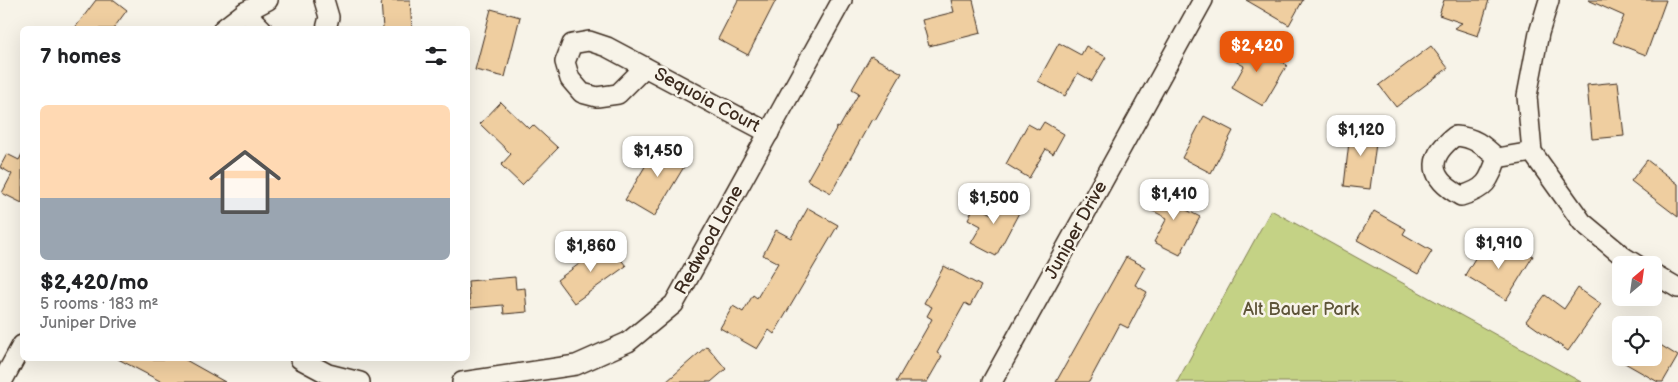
<!DOCTYPE html>
<html lang="en">
<head>
<meta charset="utf-8">
<style>
  :root { --surface:#fff; --page:#f6f6f6; --text:#202124; --muted:#757577; --line:#e0e0e0; --accent:#ea580c }
  body { margin:0; font-family:"Balsamiq Sans",sans-serif; background:var(--page); color:var(--text); height:100vh; display:flex; flex-direction:column; font-size:19px; white-space:nowrap }
  * { box-sizing:border-box; margin:0 }
  p { font-size:16px; color:var(--muted) }
  .icon { flex:none; width:28px; height:28px; fill:none; stroke:currentColor; stroke-width:2; stroke-linecap:round; stroke-linejoin:round }
  .map { position:relative; flex:1; overflow:hidden }
  .side { position:absolute; left:20px; top:26px; width:450px; height:335px; display:flex; flex-direction:column; background:var(--surface); border-radius:8px; box-shadow:0 5px 20px #0002 }
  .side>* { flex:none }
  .needle { width:32px; rotate:29deg }
  .fabs { position:absolute; left:1612px; top:256px; display:grid; gap:10px }
  .fabs a { display:grid; place-items:center; width:50px; height:50px; border-radius:8px; background:var(--surface); box-shadow:0 5px 20px #0002; font-size:25px }
  .price { position:absolute; translate:-50% -42px; padding:0 11px; border-radius:10px; background:#fff; color:#222; font-size:16px; line-height:32px; filter:drop-shadow(0 1px 2px #0008) }
  .price::after { content:''; position:absolute; left:50%; top:30px; width:15px; height:11px; margin-left:-8px; background:inherit; clip-path:polygon(0 0,100% 0,50% 100%) }
  .price.selected { background:var(--accent); color:#fff }
  ul { padding:0; list-style:none }
  li { display:grid; align-content:center; gap:10px; height:265px; padding:0 20px }
  li+li { border-top:1px solid var(--line) }
  li span { display:grid; place-items:center; height:155px; border-radius:8px; color:#555 }
  li>.icon { margin-inline-start:auto }
  span .icon { width:90px; height:90px; fill:#fffc; stroke-width:1 }
  li b { font-size:21px }
  h2 { display:flex; justify-content:space-between; align-items:center; height:60px; padding:0 20px; font-size:21px }
  .map>svg:first-child { display:block }
  .green { fill:#c4d285; stroke:#807e52 }
  .building { fill:#efcea0; stroke:#3b2a1e }
  .lines { fill:none; stroke-linecap:round; stroke-linejoin:round }
  .street-casing { stroke:#3b2a1e; stroke-width:22 }
  .street { stroke:#f7f3e8; stroke-width:19 }
  .labels { text-anchor:middle; dominant-baseline:central; stroke-width:5; stroke-linejoin:round; paint-order:stroke }
  .street-label { font-size:18px; fill:#3b2a1e; stroke:#f7f3e8 }
  .park-label { font-size:18px; fill:#5d5438; stroke:#f7f3e8 }
</style>
</head>
<body>
<div class="map">
<svg width="1678" height="382" viewBox="0 0 1678 382">
  <rect width="100%" height="100%" fill="#f7f3e8"/>
  <filter id="ink" filterUnits="userSpaceOnUse"><feTurbulence type="fractalNoise" baseFrequency=".02" numOctaves="2"/><feDisplacementMap in="SourceGraphic" scale="10" xChannelSelector="R" yChannelSelector="G"/><feConvolveMatrix kernelMatrix="1 2 1 2 8 2 1 2 1" color-interpolation-filters="sRGB"/></filter>
  <g filter="url(#ink)">
    <path class="green" d="M1271 210 1581 382H1177Z"/>
    <g class="building">
      <path d="M96 0H114L127 10 113 29H74Z"/>
      <path d="M381 0H410L412 29H383Z"/>
      <path d="M738 0H776L748 55 718 39Z"/>
      <path d="M951 0H973L981 33 929 46 922 20 954 12Z"/>
      <path d="M1246 0H1303L1289 25Z"/>
      <path d="M1444 0H1489L1478 36 1454 28 1462 23 1439 15Z"/>
      <path d="M1588 0H1666L1646 55 1613 42 1624 16Z"/>
      <path d="M491 9 520 17 505 77 475 70Z"/>
      <path d="M1244 41 1287 65 1263 106 1232 88 1244 66 1233 60Z"/>
      <path d="M1059 43 1081 55 1086 46 1106 57 1092 81 1078 73 1065 96 1038 81Z"/>
      <path d="M1431 46 1448 68 1396 107 1379 85Z"/>
      <path d="M871 56 902 73 875 120 872 119 831 193 807 180 837 127 839 128 859 93 852 89Z"/>
      <path d="M1618 82 1624 136 1592 139 1587 85Z"/>
      <path d="M501 102 529 129 533 125 558 148 522 185 501 165 511 154 480 124Z"/>
      <path d="M1204 116 1233 131 1211 173 1182 158Z"/>
      <path d="M1044 122 1064 134 1053 154 1046 149 1029 178 1006 164 1028 124 1039 130Z"/>
      <path d="M1351 124 1378 128 1370 189 1344 186Z"/>
      <path d="M662 138 691 155 654 217 625 200Z"/>
      <path d="M7 154 19 160 22 154V203L2 193 12 174 0 167Z"/>
      <path d="M1647 160 1678 184V217L1631 181Z"/>
      <path d="M1164 186 1184 197 1179 206 1200 217 1180 255 1154 242 1167 218 1151 210Z"/>
      <path d="M1003 197 1022 207 996 256 971 243 981 226 968 219 975 205 994 215Z"/>
      <path d="M808 208 838 225 774 334 769 330 757 349 720 328 733 306 743 312 753 295 757 298 778 263 763 255 776 230 791 238Z"/>
      <path d="M1374 211 1406 229 1403 234 1432 251 1418 274 1357 240Z"/>
      <path d="M608 243 626 266 574 303 557 280Z"/>
      <path d="M1483 245 1506 259 1515 245 1533 256 1506 300 1465 275Z"/>
      <path d="M1126 257 1145 267 1135 285 1147 292 1128 328 1120 324 1089 382H1056Z"/>
      <path d="M944 266 981 286 970 306 965 303 937 353 942 356 927 382H896L932 319 927 316 932 307 924 303Z"/>
      <path d="M515 277 516 289 525 288 527 312 504 314 503 305 470 308 468 281Z"/>
      <path d="M1578 288 1601 304 1568 351 1526 321 1545 295 1564 309Z"/>
      <path d="M1654 341 1678 356 1663 382H1658L1616 358H1654Z"/>
      <path d="M707 346 726 369 711 382H666Z"/>
      <path d="M118 359H184L225 382H162Z"/>
    </g>
    <g class="lines">
      <g class="street-casing">
        <g id="street">
          <path d="M324 0 329 17 326 29"/>
          <path d="M1549 0 1539 33 1527 96 1532 152 1582 222 1624 257 1637 265"/>
          <path d="M245 12 262 29"/>
          <path d="M223 29 245 12 268 0"/>
          <path d="M645 67 618 94 597 97 582 93 570 79 565 62 572 44 589 41 607 47 769 133"/>
          <path d="M1455 136C1474 137 1483 145 1497 158 1489 181 1486 189 1461 196 1430 179 1425 159 1455 136Z"/>
          <path d="M1497 158 1532 152"/>
          <path d="M1654 274 1678 288"/>
          <path d="M300 359 328 374 360 382"/>
          <path d="M2 382 22 345"/>
          <path d="M462 382 576 365 628 342 674 304 842 0"/>
          <path d="M992 382 1203 0"/>
        </g>
      </g>
      <use href="#street" class="street"/>
    </g>
  </g>
  <g class="labels">
    <g class="street-label">
      <text transform="translate(707 100) rotate(28)">Sequoia Court</text>
      <text transform="translate(1076 230) rotate(-61)">Juniper Drive</text>
      <text transform="translate(709 240) rotate(-61)">Redwood Lane</text>
    </g>
    <g class="park-label">
      <text x="1301" y="309">Alt Bauer Park</text>
    </g>
  </g>
</svg>
<div class="fabs">
<a><svg class="needle" viewBox="-14 -14 28 28"><path d="M0-13l5 13h-10z" fill="#e53935"/><path d="M0 13l5-13h-10z" fill="#757577"/></svg></a>
<a><svg class="icon" aria-label="locate" viewBox="0 0 24 24"><circle cx="12" cy="12" r="6"/><path d="M12 2v4M12 18v4M2 12h4M18 12h4"/></svg></a>
</div>
<b class="price selected" style="left:1257px;top:73px">$2,420</b>
<b class="price" style="left:1361px;top:157px">$1,120</b>
<b class="price" style="left:658px;top:178px">$1,450</b>
<b class="price" style="left:1174px;top:221px">$1,410</b>
<b class="price" style="left:994px;top:225px">$1,500</b>
<b class="price" style="left:1499px;top:270px">$1,910</b>
<b class="price" style="left:591px;top:273px">$1,860</b>
<section class="side">
<h2>7 homes<svg class="icon" aria-label="filters" viewBox="0 0 24 24"><path d="M4 7h16M4 17h16"/><circle cx="9" cy="7" r="2"/><circle cx="15" cy="17" r="2"/></svg></h2>
<ul>
<li><span style="background:linear-gradient(#ffd9b3 60%,#9aa5b1 0)"><svg class="icon" aria-label="home" viewBox="0 0 24 24"><path d="M3 11l9-7 9 7M6 9v11h12V9"/></svg></span><div><b>$2,420/mo</b><p>5 rooms · 183 m²</p><p>Juniper Drive</p></div></li>
</ul>
</section>
</div>
</body>
</html>
